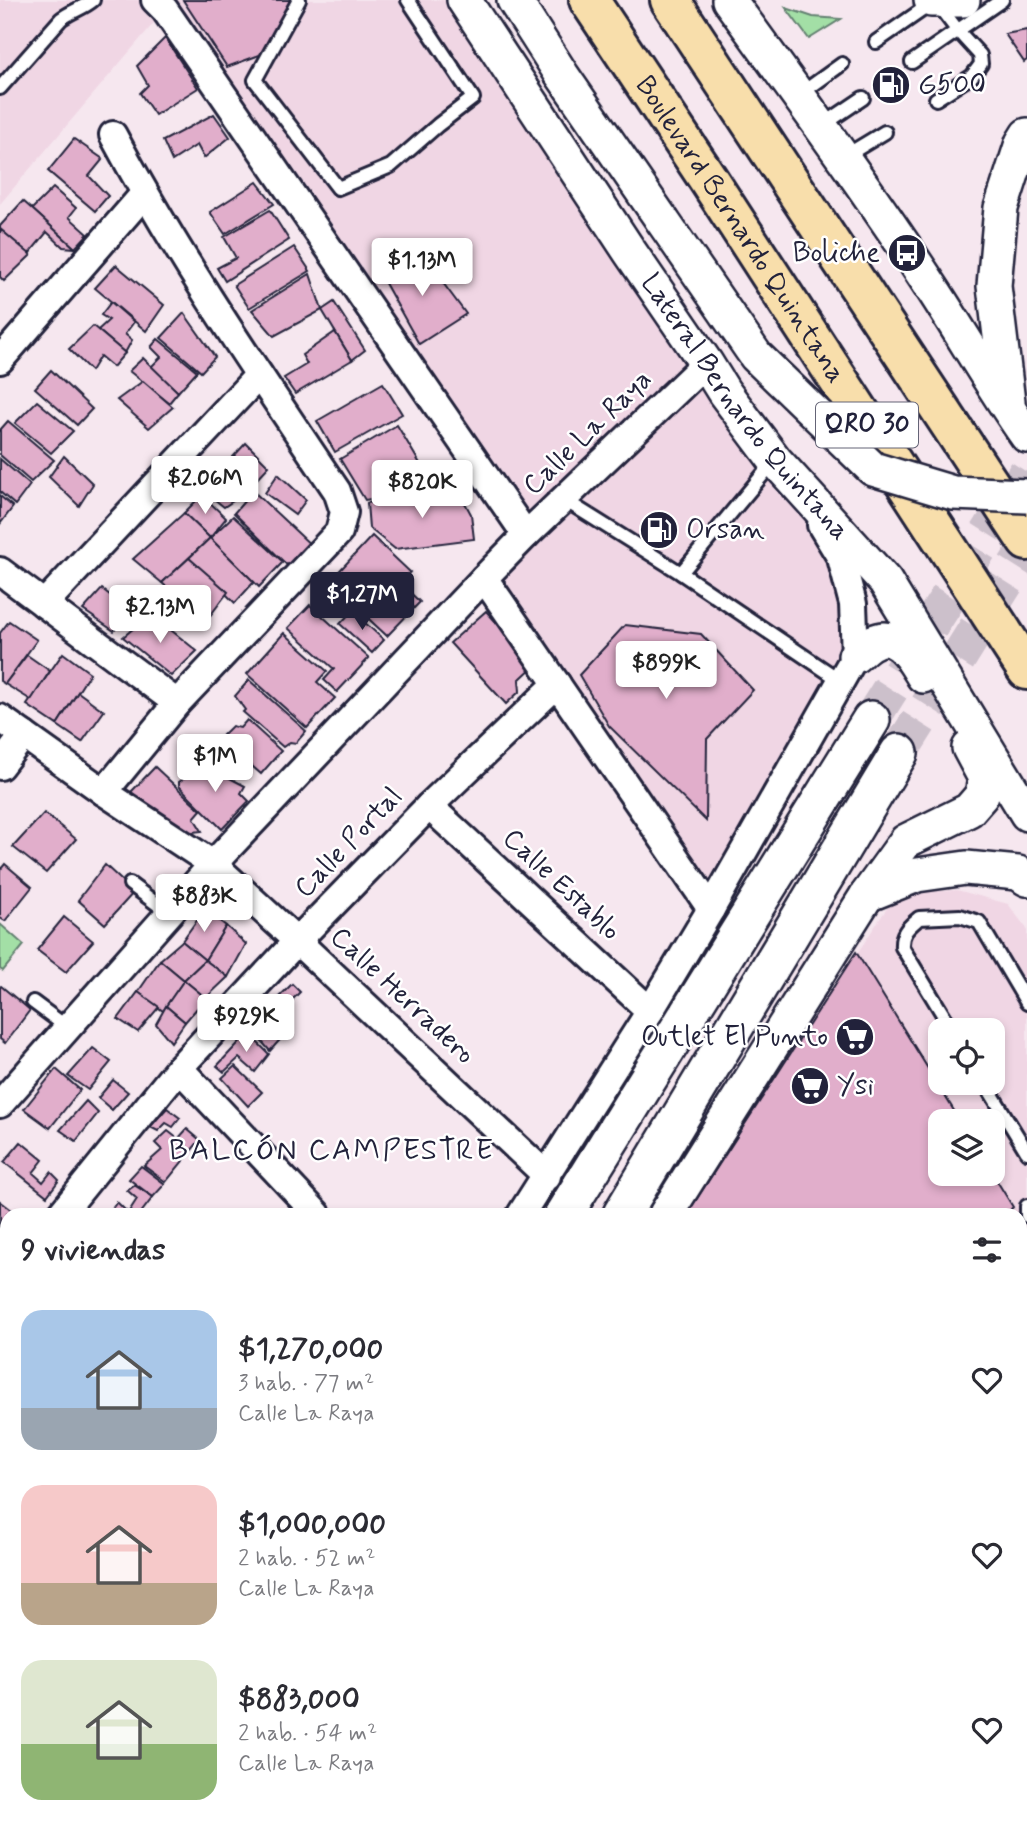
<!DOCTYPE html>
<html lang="es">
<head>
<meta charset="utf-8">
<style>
  :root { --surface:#fff; --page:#f7f7f7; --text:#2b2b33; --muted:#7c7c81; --accent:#22223b }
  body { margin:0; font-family:Mynerve,sans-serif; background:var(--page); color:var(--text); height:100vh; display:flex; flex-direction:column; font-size:26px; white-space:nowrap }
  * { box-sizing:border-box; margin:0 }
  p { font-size:23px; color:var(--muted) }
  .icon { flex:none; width:38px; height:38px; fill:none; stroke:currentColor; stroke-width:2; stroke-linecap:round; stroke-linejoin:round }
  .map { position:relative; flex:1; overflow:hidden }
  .side { position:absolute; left:0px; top:1208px; width:1027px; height:625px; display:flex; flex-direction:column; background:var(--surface); border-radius:21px 21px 0 0; box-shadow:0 4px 10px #0003 }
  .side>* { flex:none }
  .controls { position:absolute; left:928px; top:1018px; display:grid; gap:14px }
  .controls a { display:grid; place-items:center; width:77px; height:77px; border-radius:14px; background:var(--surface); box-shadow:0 4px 10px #0003; font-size:35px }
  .price { position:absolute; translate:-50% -60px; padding:0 16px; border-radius:7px; background:#fff; color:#222; font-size:23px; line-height:46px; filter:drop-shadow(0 2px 4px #0008) }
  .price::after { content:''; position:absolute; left:50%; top:42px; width:21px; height:16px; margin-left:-10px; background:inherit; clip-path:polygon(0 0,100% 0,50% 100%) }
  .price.current { background:var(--accent); color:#fff }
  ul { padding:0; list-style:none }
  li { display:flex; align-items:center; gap:21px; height:175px; padding:0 21px }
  li span { display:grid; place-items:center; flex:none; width:196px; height:140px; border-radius:21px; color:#555 }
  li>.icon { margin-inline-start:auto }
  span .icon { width:84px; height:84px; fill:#fffc; stroke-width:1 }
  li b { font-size:30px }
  h2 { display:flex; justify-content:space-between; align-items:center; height:84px; padding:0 21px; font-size:30px }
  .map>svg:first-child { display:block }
  .built { fill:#f0d6e4; fill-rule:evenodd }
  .green { fill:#a3dfa6; stroke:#628070; stroke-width:2 }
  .building { fill:#e1aecb; stroke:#22223b; stroke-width:2 }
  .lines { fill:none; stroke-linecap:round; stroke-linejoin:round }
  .secondary-tunnel { stroke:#ccc0cb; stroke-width:37; stroke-dasharray:37 18; stroke-linecap:butt }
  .service-casing { stroke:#22223b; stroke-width:18 }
  .minor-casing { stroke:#22223b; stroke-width:32 }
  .tertiary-casing { stroke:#22223b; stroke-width:38 }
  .secondary-casing { stroke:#22223b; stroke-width:42 }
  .primary-casing { stroke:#22223b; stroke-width:44 }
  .service { stroke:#fff; stroke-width:12 }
  .minor { stroke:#fff; stroke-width:26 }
  .tertiary { stroke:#fff; stroke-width:33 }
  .secondary { stroke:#fff; stroke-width:37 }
  .primary { stroke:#f8deab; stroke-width:38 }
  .tertiary-bridge-casing { stroke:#22223b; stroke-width:38; stroke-linecap:butt }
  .tertiary-bridge { stroke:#fff; stroke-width:33 }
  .labels { text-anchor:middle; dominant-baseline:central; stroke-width:5; stroke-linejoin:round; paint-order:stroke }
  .shield { fill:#fff; stroke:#646476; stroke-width:2 }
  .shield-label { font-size:26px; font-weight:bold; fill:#22223b }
  .poi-label { font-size:28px; fill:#22223b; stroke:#fff; text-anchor:start }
  .street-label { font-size:28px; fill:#22223b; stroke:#fff }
  .neighbourhood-label { font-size:30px; letter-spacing:2px; fill:#22223b; stroke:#fff }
</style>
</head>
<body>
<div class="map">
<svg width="1027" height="1832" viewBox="0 0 1027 1832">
  <rect width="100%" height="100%" fill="#f6e7ef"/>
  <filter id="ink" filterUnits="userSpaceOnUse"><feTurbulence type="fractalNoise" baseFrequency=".0143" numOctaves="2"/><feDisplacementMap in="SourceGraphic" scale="14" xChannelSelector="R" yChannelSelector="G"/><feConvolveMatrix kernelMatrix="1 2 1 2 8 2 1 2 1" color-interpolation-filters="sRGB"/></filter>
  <g filter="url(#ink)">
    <g class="built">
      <path d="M0 0H464L841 558 855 656 711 909 484 578 526 535 164 11 0 204Z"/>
      <path d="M957 890 1008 904 1027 929V1832H286L290 1825H1020V1214H685L897 893ZM940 1031H992V1083H940ZM940 1122H992V1174H940Z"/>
    </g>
    <g class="green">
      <path d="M786 8 813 17 841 19 809 39Z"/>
      <path d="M0 924 24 945 3 971 0 969Z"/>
    </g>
    <g class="building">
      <path d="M183 0H295L265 53 227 67Z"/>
      <path d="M1027 30V60L1024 62 1005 34Z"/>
      <path d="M165 38 198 88 155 115 140 93 148 85 137 66Z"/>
      <path d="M214 114 230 137 204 158 197 145 172 161 163 141Z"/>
      <path d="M74 139 103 159 89 176 108 196 95 211 48 171Z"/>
      <path d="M257 182 274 204 225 234 210 212Z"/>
      <path d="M53 188 76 208 69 217 88 234 75 248 32 209Z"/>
      <path d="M23 201 32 209 75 248 63 247 47 232 29 254 0 229V226Z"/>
      <path d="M270 210 289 240 225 281 217 268 236 258 224 237Z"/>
      <path d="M0 229 31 255 4 281 0 277Z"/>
      <path d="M294 247 310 271 249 308 234 285Z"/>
      <path d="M420 252 466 314 419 344 381 276Z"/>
      <path d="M116 265 164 305 146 331 95 288Z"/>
      <path d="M310 274 322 310 274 336 252 310Z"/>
      <path d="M111 302 134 322 125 334 132 340 125 353 98 330 109 320 101 315Z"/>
      <path d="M334 302 365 350 352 360 322 310Z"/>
      <path d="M184 313 215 357 201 372 161 338Z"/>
      <path d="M93 326 125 353 113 367 100 356 91 371 69 349Z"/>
      <path d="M335 332 352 360 295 394 284 378 307 364 302 355Z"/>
      <path d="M158 339 197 371 178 392 151 367 161 357 151 347Z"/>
      <path d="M143 358 178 392 169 403 129 371Z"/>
      <path d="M51 370 92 409 77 425 35 388Z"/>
      <path d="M143 381 173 407 149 428 117 400Z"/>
      <path d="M383 383 402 414 335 452 317 421Z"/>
      <path d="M37 401 73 431 51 453 15 423Z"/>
      <path d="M8 421 54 460 31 482 0 455V430Z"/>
      <path d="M397 425 422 467 427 489 365 500 340 459Z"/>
      <path d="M246 443 269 466 256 480 250 477 239 489 219 472Z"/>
      <path d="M64 456 93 484 79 506 49 477Z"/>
      <path d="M0 459 30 485 15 505 0 492Z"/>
      <path d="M219 472 245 493 224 507 198 486Z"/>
      <path d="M278 474 306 500 295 515 265 493Z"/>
      <path d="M457 488 471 514 474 539 395 549 369 528 367 503 420 497 433 490Z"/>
      <path d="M253 491 314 548 292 570 234 513Z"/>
      <path d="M202 495 226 518 210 538 184 513Z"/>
      <path d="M0 496 13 507 0 524Z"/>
      <path d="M184 513 210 538 162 583 133 559Z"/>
      <path d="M233 516 283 562 259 587 210 538Z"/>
      <path d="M372 536 410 572 400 583 420 602 387 636 329 582Z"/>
      <path d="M210 538 254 582 235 603 189 558Z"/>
      <path d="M189 558 228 592 206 621 162 583Z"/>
      <path d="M102 589 131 611 114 631 83 610Z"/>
      <path d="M310 605 369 658 337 692 324 680 334 669 288 628Z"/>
      <path d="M352 611 384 640 372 653 340 624Z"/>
      <path d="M486 611 535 665 519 680 520 691 506 704 450 643Z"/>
      <path d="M151 614 197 651 171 676 123 637Z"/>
      <path d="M9 621 37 640 5 684 0 681V633Z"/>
      <path d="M625 625 701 634 753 690 707 739 706 821 609 726 579 675Z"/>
      <path d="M284 633 327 671 317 682 335 698 307 728 247 674Z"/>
      <path d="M63 653 90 673 57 725 27 705Z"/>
      <path d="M27 655 50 671 31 700 5 684Z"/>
      <path d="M249 680 306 731 296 743 290 742 283 747 243 712 245 710 235 696Z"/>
      <path d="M78 692 104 711 82 742 57 725Z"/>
      <path d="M247 720 281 751 261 774 220 738 232 726 240 728Z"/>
      <path d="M203 764 245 786 241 793 249 801 222 829 179 786V782Z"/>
      <path d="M155 767 201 810 194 818 202 831 175 834 131 792Z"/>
      <path d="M44 813 76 839 46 873 13 847Z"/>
      <path d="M5 864 32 887 5 921 0 918V870Z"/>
      <path d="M105 865 134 892 105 924 78 900Z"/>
      <path d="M205 909 226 926 205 960 182 941Z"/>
      <path d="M64 917 93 941 66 972 37 950Z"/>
      <path d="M226 926 246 944 228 977 205 960Z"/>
      <path d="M182 941 205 960 184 980 160 960Z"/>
      <path d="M856 952 961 1122H940V1174H992V1173L1013 1207 1006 1214H687Z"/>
      <path d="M160 960 184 980 163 1011 138 992Z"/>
      <path d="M205 960 228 977 206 998 184 980Z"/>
      <path d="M184 980 206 998 185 1022 166 1006Z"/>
      <path d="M292 984 300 992 284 1008 293 1025 270 1051 249 1027Z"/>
      <path d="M1 986 30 1010 5 1043 0 1039V987Z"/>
      <path d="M138 992 159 1007 138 1032 118 1019Z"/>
      <path d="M166 1006 185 1022 171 1042 156 1024Z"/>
      <path d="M248 1033 269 1054 255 1072 239 1058 224 1072 217 1066Z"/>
      <path d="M93 1048 111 1062 88 1090 68 1076Z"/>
      <path d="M235 1066 262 1092 248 1106 222 1078Z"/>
      <path d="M56 1069 80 1090 50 1128 24 1109Z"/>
      <path d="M113 1080 128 1092 112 1110 98 1098Z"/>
      <path d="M86 1101 98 1113 76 1141 60 1130Z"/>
      <path d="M167 1108 180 1118 173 1127 166 1123 158 1131 150 1127Z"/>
      <path d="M187 1129 200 1140 166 1182 144 1166 162 1150 155 1143 168 1131 178 1139Z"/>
      <path d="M21 1142 43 1160 33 1173 43 1182 51 1172 59 1180 47 1196 4 1162Z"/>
      <path d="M141 1166 165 1184 153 1197 129 1179Z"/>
      <path d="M134 1185 153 1197 140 1214H108L117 1202 128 1213 137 1199 127 1190Z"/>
      <path d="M0 1201 17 1214H7V1234L1 1242 0 1241Z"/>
      <path d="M1027 1367V1650L1020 1654V1374Z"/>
      <path d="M0 1374 7 1380V1394L3 1400 0 1397Z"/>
      <path d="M7 1736V1788L5 1791 0 1788V1748Z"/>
      <path d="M1020 1821 1027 1832H777L787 1825H1020Z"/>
      <path d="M88 1825H132L128 1832H84Z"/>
      <path d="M448 1825H509L505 1832H444Z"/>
    </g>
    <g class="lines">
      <g class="secondary-tunnel">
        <path d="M871 720 1027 472"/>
        <path d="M899 753 1027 548"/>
      </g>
      <g class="service-casing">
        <g id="service">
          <path d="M299 0 255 80 338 188 391 166 438 125 473 98 408 0"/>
          <path d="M876 42 935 1 958 31 980 55 981 64 972 76 936 99"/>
          <path d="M912 62 1002 0"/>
          <path d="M0 88 61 19C71 11 84 8 93 0"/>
          <path d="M799 95 842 64"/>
          <path d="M820 127 863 98"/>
          <path d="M842 158 885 132"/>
          <path d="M563 499 681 573 841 681"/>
          <path d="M681 573 775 460"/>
          <path d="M130 884 169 913"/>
          <path d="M33 1002 68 1028"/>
          <path d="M953 1031 902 947C901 932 909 927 919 918L960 916 979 922 1027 1003"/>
          <path d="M985 1083 1027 1152"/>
          <path d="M1027 1206V1216"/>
          <path d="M1020 1252 1027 1245"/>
          <path d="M1020 1329 1027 1323"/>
          <path d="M1020 1700 1027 1696"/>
          <path d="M1020 1790 1027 1801"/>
        </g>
      </g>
      <g class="minor-casing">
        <g id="minor">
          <path d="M155 0 165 10 526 535"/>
          <path d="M0 360 144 194"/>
          <path d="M0 571 177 703"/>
          <path d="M484 578 711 909"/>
          <path d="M44 604 259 375"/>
          <path d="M0 718 104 792 213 864 297 941 547 1176"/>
          <path d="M0 766 24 735"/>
          <path d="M104 792 177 703 339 532 344 512 337 491C259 375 179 259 113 135"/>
          <path d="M429 806 650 1011"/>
          <path d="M179 1068 317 1214"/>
          <path d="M0 1104 213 864 484 578 526 535 706 363"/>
          <path d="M61 1214 179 1068 297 941 429 806 557 684"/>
          <path d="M521 1214 650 1011 711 909 855 656 853 604 841 558 821 525"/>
          <path d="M0 1290 7 1281"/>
          <path d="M2 1689 7 1682"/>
        </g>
      </g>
      <g class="tertiary-casing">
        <g id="tertiary">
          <path id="s1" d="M464 0 630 252 706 363 724 392 775 460 885 581 1027 814"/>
          <path d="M514 0 562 75 662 220"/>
          <path d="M729 0C798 95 868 190 932 288 964 337 993 388 1027 436"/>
          <path d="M931 0H963"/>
          <path d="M1008 402 994 286 1001 208 1022 143 1027 135"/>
          <path d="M855 656C860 652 866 645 873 642 898 630 912 658 923 676"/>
          <path d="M867 895 917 875 966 868 1018 873 1027 879"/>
          <path d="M666 1214 867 895 906 841 969 810 982 795 985 778 969 748"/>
        </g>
      </g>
      <g class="secondary-casing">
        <g id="secondary">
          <path d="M564 1214 871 720"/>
          <path d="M622 1214 899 753"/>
          <path d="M181 1832 185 1825"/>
          <path d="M248 1832 252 1825"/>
        </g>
      </g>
      <g class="primary-casing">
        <g id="primary">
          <path id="s2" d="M589 0 708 179 1027 670"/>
          <path d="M670 0 1027 541"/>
        </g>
      </g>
      <use href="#service" class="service"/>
      <use href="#minor" class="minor"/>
      <use href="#tertiary" class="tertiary"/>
      <use href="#secondary" class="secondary"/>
      <use href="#primary" class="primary"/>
      <g class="tertiary-bridge-casing">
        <path id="tertiary-bridge" d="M662 220 756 356 873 469 953 493 1027 496"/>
      </g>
      <use href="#tertiary-bridge" class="tertiary-bridge"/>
    </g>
  </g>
  <defs>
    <g id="fuel-disc" transform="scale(2.0125)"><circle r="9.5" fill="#22223b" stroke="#fff"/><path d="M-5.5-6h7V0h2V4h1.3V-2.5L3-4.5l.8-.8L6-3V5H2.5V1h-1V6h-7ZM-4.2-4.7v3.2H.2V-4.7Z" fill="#fff"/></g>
    <g id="bus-disc" transform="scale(2.0125)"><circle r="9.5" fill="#22223b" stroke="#fff"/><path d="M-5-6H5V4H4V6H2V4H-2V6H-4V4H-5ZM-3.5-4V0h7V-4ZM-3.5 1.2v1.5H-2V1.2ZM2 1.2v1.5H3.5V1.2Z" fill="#fff"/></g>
    <g id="supermarket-disc" transform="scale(2.0125)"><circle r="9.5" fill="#22223b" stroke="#fff"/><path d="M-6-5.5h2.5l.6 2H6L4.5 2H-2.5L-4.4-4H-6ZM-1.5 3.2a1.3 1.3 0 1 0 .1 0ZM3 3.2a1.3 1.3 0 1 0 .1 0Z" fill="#fff"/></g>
  </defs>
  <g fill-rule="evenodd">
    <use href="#fuel-disc" x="891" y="85"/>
    <use href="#bus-disc" x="907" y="253"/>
    <use href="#fuel-disc" x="659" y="530"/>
    <use href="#supermarket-disc" x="855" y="1037"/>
    <use href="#supermarket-disc" x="810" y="1086"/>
  </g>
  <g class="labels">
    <rect class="shield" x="816" y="402.5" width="102" height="45" rx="5"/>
    <g class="shield-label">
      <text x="867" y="425">QRO 30</text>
    </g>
    <g class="poi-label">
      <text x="918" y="85">G500</text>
      <text x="880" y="253" text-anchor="end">Boliche</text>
      <text x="686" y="530">Orsan</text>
      <text x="828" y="1037" text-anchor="end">Outlet El Punto</text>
      <text x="837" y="1086">Ysi</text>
    </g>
    <g class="street-label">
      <text stroke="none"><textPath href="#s2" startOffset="275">Boulevard Bernardo Quintana</textPath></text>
      <text stroke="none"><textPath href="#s1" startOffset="495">Lateral Bernardo Quintana</textPath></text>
      <text transform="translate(588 433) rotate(-44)">Calle La Raya</text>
      <text transform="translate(349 843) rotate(-46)">Calle Portal</text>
      <text transform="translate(561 885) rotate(43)">Calle Establo</text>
      <text transform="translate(402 996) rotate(43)">Calle Herradero</text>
    </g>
    <g class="neighbourhood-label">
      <text x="332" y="1150">BALCÓN CAMPESTRE</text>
    </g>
  </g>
</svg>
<div class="controls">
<a><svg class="icon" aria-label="locate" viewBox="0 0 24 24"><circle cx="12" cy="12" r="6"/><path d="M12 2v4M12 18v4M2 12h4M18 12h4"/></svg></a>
<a><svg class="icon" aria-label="layers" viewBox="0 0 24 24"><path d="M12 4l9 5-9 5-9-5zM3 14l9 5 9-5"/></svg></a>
</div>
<b class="price" style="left:422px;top:298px">$1.13M</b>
<b class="price" style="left:205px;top:516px">$2.06M</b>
<b class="price" style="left:422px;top:520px">$820K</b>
<b class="price current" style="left:362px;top:632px">$1.27M</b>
<b class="price" style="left:160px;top:645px">$2.13M</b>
<b class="price" style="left:666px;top:701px">$899K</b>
<b class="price" style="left:215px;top:794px">$1M</b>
<b class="price" style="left:204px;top:934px">$883K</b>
<b class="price" style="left:246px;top:1054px">$929K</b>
<section class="side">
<h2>9 viviendas<svg class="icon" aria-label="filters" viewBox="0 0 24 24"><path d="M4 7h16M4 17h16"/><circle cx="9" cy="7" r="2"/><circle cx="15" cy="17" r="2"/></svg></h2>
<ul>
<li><span style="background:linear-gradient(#a9c7e8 70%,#9aa5b1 0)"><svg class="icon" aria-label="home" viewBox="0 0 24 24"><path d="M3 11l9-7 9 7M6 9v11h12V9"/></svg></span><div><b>$1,270,000</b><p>3 hab. · 77 m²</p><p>Calle La Raya</p></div><svg class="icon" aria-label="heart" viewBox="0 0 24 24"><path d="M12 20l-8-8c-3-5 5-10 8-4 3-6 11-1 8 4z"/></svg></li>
<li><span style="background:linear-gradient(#f6c9c9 70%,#b9a48a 0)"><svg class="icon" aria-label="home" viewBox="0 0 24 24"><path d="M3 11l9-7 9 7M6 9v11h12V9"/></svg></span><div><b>$1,000,000</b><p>2 hab. · 52 m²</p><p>Calle La Raya</p></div><svg class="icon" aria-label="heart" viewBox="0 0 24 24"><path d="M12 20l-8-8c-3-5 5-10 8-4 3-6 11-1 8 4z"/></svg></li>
<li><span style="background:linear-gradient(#dfe7d0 60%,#8fb573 0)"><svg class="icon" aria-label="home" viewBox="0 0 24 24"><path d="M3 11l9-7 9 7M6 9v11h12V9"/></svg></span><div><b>$883,000</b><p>2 hab. · 54 m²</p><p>Calle La Raya</p></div><svg class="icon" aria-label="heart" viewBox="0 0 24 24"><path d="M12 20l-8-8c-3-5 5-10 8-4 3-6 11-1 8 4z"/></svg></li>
</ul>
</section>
</div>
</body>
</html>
